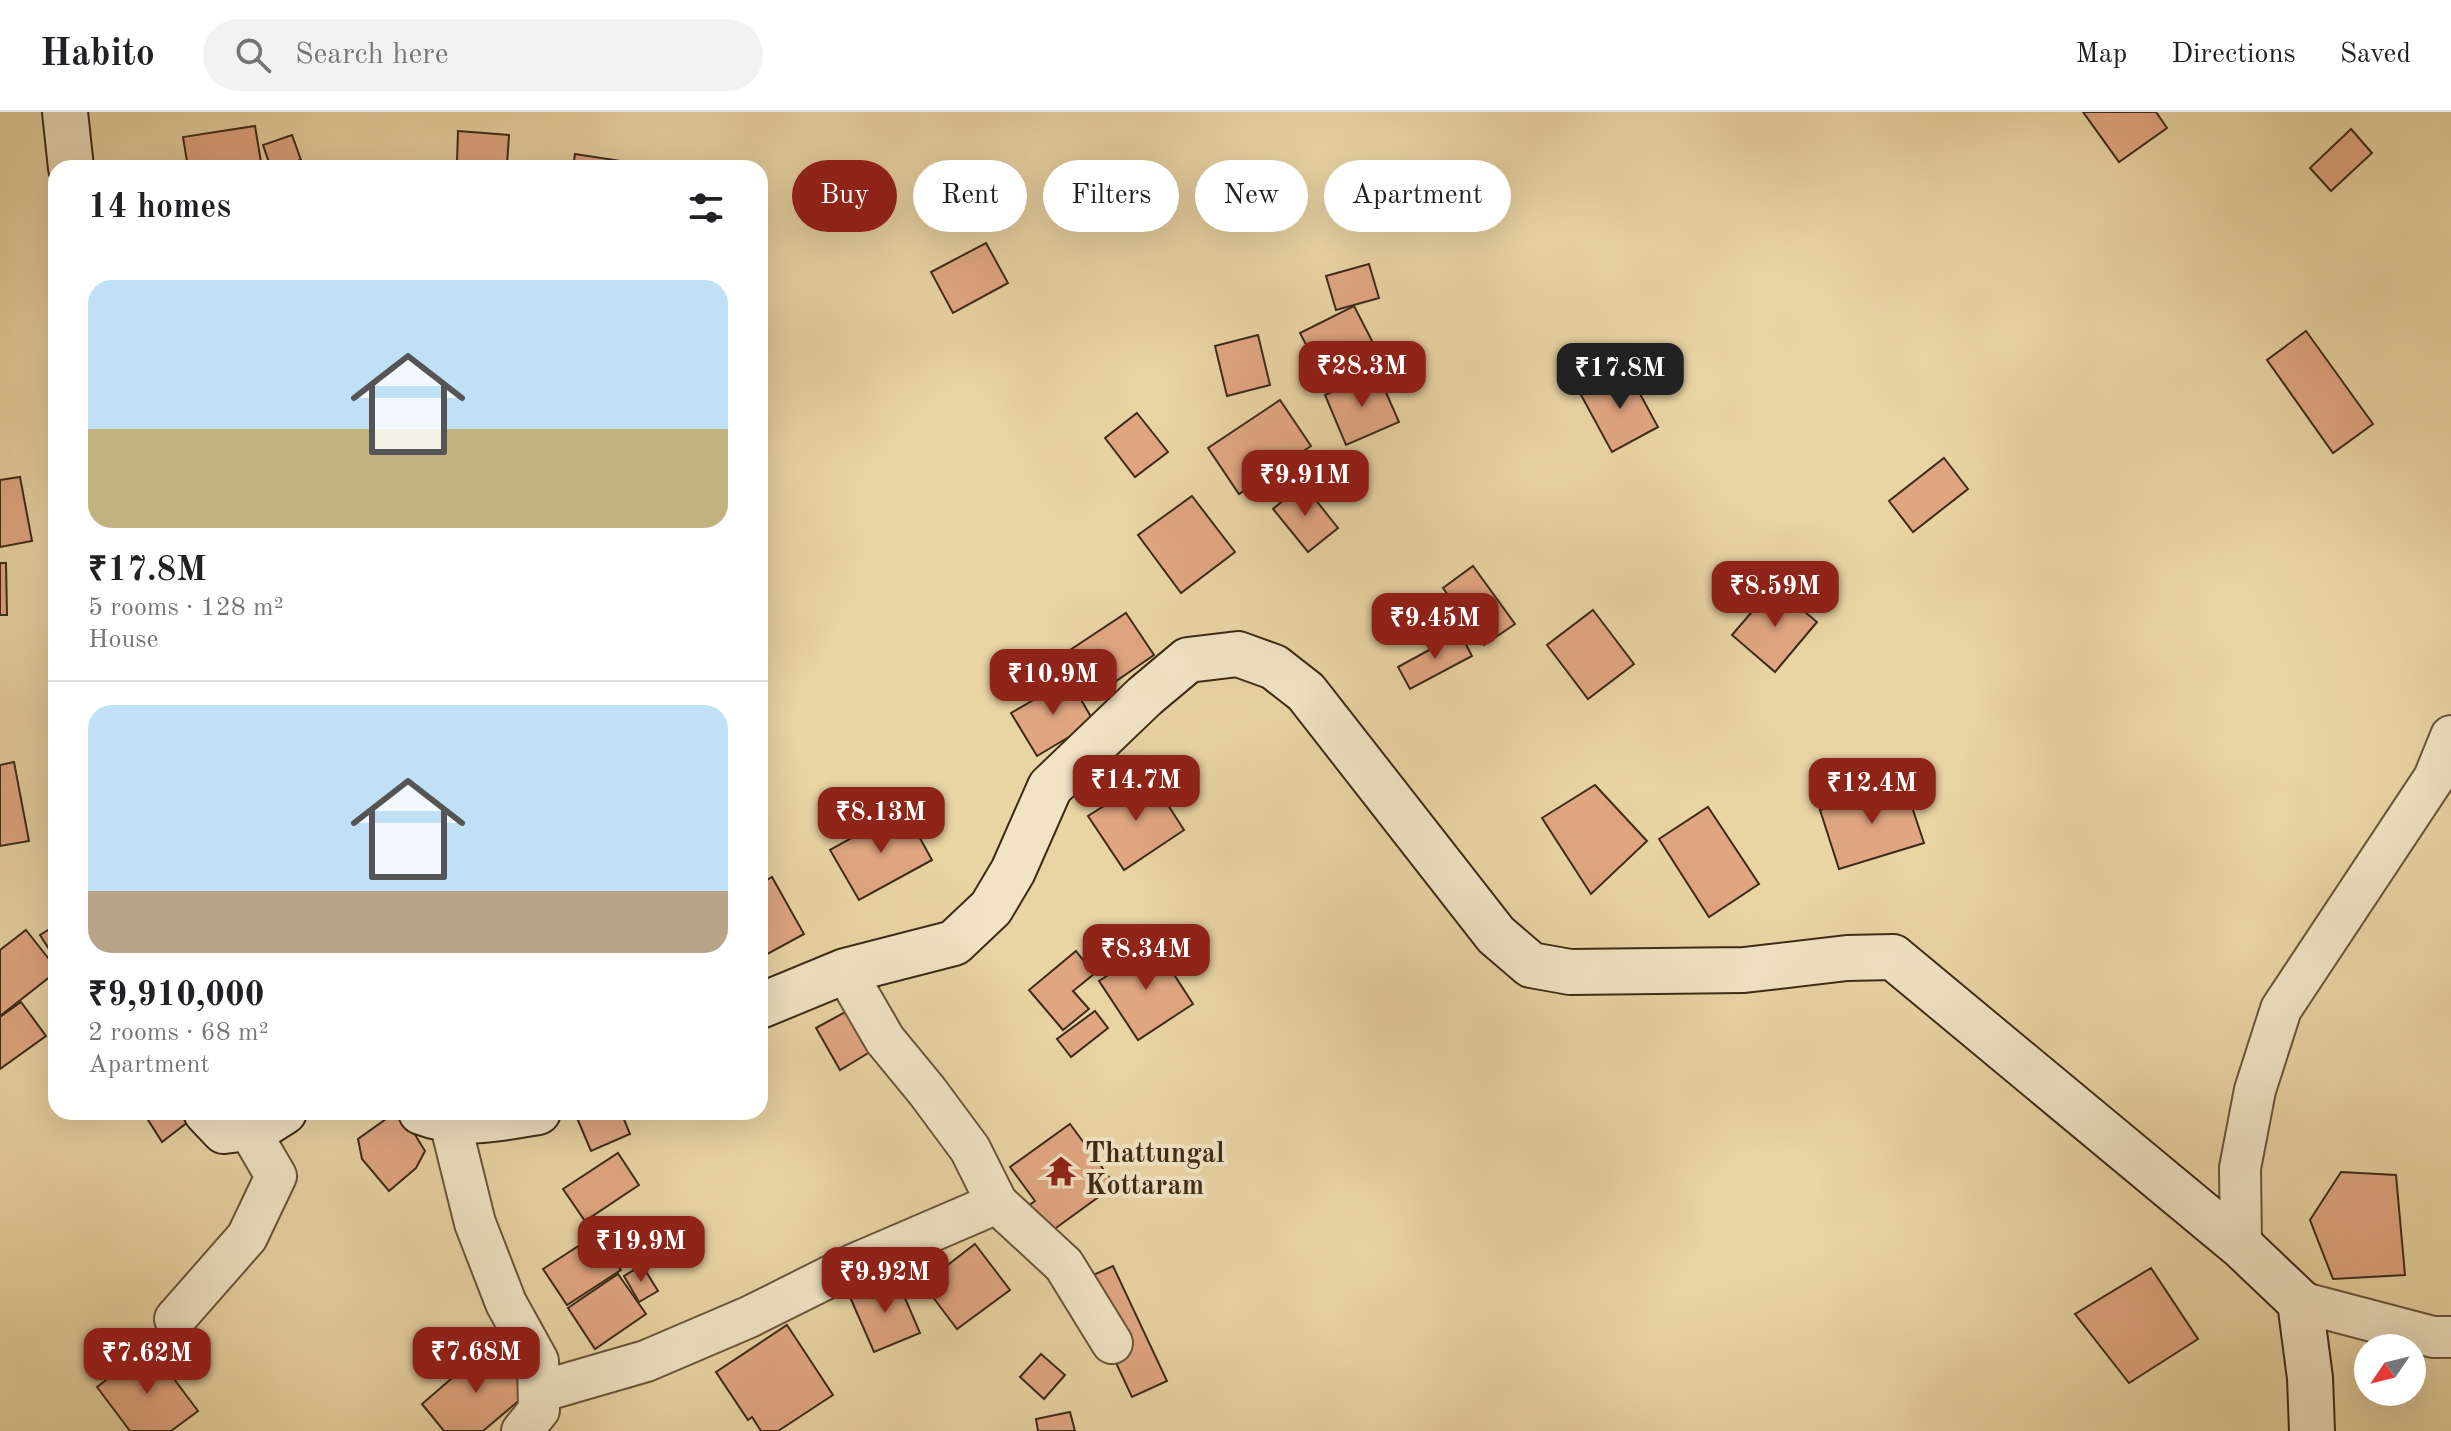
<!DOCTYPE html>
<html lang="en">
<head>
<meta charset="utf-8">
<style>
  :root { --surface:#fff; --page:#f2f2f2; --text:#202124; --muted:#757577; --line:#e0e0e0; --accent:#8f2418 }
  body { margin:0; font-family:"Old Standard TT",serif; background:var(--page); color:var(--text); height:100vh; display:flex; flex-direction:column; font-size:30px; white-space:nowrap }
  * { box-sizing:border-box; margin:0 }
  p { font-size:26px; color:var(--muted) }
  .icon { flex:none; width:44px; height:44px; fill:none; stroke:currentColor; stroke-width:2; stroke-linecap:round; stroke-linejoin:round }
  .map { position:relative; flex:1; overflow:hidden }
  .details { position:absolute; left:48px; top:48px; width:720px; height:960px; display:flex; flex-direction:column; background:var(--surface); border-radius:24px; box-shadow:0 8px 32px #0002 }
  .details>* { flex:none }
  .guide { position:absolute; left:792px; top:48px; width:760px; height:72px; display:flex; gap:16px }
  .needle { width:52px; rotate:235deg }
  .buttons { position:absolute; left:2354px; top:1222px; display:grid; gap:16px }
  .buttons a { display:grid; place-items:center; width:72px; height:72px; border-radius:50%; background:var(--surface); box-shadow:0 8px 32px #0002; font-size:40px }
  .price { position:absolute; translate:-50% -68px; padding:0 18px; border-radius:16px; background:var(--accent); color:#fff; font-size:26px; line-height:52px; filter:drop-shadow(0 2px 4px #0008) }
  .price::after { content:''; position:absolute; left:50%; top:48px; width:24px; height:18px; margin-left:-12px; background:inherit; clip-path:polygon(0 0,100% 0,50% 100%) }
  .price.on { background:#222; color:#fff }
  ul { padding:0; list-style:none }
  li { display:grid; align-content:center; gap:16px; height:424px; padding:0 40px }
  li+li { border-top:2px solid var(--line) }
  li span { display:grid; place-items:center; height:248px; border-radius:24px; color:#555 }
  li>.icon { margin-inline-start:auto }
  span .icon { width:144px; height:144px; fill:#fffc; stroke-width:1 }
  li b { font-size:34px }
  h2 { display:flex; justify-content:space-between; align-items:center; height:96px; padding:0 40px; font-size:34px }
  .pill { padding:0 28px; border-radius:36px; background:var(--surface); box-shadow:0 8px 32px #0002; font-size:28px; line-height:72px }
  .pill.on { background:var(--accent); color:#fff }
  header { display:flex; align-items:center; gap:48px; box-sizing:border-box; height:112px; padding:0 40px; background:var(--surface); border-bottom:2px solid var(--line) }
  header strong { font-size:38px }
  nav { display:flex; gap:44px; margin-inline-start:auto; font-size:28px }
  .search { width:560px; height:72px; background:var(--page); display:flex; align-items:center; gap:20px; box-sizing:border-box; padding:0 28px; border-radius:44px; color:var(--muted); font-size:30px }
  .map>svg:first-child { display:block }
  .building { fill:#e0a682; stroke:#3e2b16; stroke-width:2 }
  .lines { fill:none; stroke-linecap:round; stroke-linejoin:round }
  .street-casing { stroke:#69553a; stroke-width:44 }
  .secondary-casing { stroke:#3e2b16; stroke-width:48 }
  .street { stroke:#f1e3c4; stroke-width:40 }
  .secondary { stroke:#f1e3c4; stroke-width:44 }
  .labels { text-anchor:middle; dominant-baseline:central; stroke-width:8; stroke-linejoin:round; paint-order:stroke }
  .poi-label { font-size:28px; font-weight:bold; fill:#3e2b16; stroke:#f1e3c4; text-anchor:start }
</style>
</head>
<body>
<header>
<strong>Habito</strong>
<div class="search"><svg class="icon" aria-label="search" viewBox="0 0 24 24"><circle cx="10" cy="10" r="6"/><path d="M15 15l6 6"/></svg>Search here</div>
<nav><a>Map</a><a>Directions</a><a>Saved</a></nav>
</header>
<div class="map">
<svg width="2451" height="1319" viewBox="0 0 2451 1319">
  <rect width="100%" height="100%" fill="#e9d4a4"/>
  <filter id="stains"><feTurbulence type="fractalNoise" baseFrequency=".0025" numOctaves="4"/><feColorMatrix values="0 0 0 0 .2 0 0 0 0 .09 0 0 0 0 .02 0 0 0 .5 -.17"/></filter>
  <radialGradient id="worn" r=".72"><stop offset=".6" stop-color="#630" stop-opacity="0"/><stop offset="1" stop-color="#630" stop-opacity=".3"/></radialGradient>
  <g class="building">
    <path d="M2083 0H2156L2167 16 2119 50Z"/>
    <path d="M255 14 262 56H188L183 25Z"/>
    <path d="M2351 17 2372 41 2331 79 2310 56Z"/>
    <path d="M458 19 509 23 507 53 457 50Z"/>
    <path d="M292 23 301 48 271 56 263 33Z"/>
    <path d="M575 42 634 51 633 56H573Z"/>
    <path d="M986 131 1008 171 953 201 931 160Z"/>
    <path d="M1369 152 1379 186 1336 198 1326 164Z"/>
    <path d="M1354 194 1384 252 1330 279 1300 221Z"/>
    <path d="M2306 219 2373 312 2333 341 2267 248Z"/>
    <path d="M1258 223 1270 273 1227 284 1215 234Z"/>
    <path d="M1627 258 1658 315 1612 340 1581 283Z"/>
    <path d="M1377 260 1399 310 1346 333 1325 283Z"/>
    <path d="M1280 288 1311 334 1239 382 1208 336Z"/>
    <path d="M1137 301 1168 340 1135 365 1105 326Z"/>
    <path d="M1944 346 1968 377 1913 420 1889 389Z"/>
    <path d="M20 365 32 429 0 435V368Z"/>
    <path d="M1303 372 1338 416 1308 440 1273 397Z"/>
    <path d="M1192 384 1235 440 1181 481 1138 423Z"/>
    <path d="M0 451H6L7 503H0Z"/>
    <path d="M1473 454 1515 512 1484 533 1443 476Z"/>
    <path d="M1774 474 1817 510 1775 560 1732 523Z"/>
    <path d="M1593 498 1634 552 1588 587 1547 533Z"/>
    <path d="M1126 501 1154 543 1090 587 1061 544Z"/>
    <path d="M1460 521 1472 544 1410 577 1398 555Z"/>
    <path d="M1069 567 1094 610 1037 644 1011 601Z"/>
    <path d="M14 650 29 729 0 734V653Z"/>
    <path d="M1150 665 1184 718 1124 758 1088 704Z"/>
    <path d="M1904 671 1924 731 1839 757 1820 698Z"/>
    <path d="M1595 673 1647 729 1591 782 1542 706Z"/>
    <path d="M1708 695 1759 772 1709 805 1659 727Z"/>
    <path d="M904 697 932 748 859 788 830 738Z"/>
    <path d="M772 765 804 822 760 846V772Z"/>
    <path d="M56 813V848L40 823Z"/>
    <path d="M26 818 56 856V860L0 904V838Z"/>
    <path d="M1155 833 1193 892 1138 928 1099 869Z"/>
    <path d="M1076 839 1094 862 1073 879 1089 897 1063 918 1029 878Z"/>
    <path d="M21 890 46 924 0 957V905Z"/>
    <path d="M847 899 870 940 840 958 816 916Z"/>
    <path d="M1095 899 1108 916 1071 945 1057 927Z"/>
    <path d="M143 1000H188L193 1006 162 1030Z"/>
    <path d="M396 1000H401L425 1039 416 1056 389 1079 362 1047 358 1027Z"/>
    <path d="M592 1000H621L630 1022 591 1039 577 1006Z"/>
    <path d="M1070 1012 1115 1073 1042 1126 1022 1098 1035 1089 1010 1055Z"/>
    <path d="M618 1041 639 1073 585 1109 563 1077Z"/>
    <path d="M2341 1060 2396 1063 2405 1163 2333 1167 2310 1108Z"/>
    <path d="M597 1122 621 1158 567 1193 543 1157Z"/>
    <path d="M975 1132 1010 1178 957 1217 923 1172Z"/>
    <path d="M642 1153 658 1179 639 1190 624 1164Z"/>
    <path d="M1113 1154 1167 1269 1132 1285 1078 1170Z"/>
    <path d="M2151 1156 2198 1227 2129 1271 2075 1202Z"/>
    <path d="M618 1162 646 1202 595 1237 568 1196Z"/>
    <path d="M896 1165 920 1221 874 1240 850 1185Z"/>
    <path d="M787 1213 833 1283 778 1319H761L752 1305 748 1308 716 1260Z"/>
    <path d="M489 1234 529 1280 483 1319H444L422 1292Z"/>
    <path d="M150 1235 198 1299 171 1319H130L97 1275Z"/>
    <path d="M1041 1242 1065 1263 1044 1287 1020 1265Z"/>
    <path d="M1070 1300 1075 1319H1038L1036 1307Z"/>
  </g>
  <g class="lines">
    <g class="street-casing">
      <g id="street">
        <path d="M845 859 885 928 927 979 970 1037 997 1091"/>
        <path d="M450 1010 475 1111 506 1191 538 1249 539 1298 522 1319"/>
        <path d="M2241 1134 2240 1056 2255 978 2281 897 2434 666 2451 624"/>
        <path d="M2300 1190 2433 1225H2451"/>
        <path d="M175 1207 247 1125 276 1064 248 1016"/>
        <path d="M539 1280 646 1249 749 1205 855 1152 997 1091 1064 1153 1112 1231"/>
      </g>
    </g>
    <g class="secondary-casing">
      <g id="secondary">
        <path d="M65 0 71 56"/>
        <path d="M760 894 845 859 954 831 991 796 1013 759 1050 675 1145 584 1188 548 1238 542 1274 555 1306 580 1496 823 1531 853 1570 860 1744 858 1847 846 1893 845 2241 1134 2300 1190 2310 1266 2312 1319"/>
        <path d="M206 1000 224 1019 262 1014 284 1000"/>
        <path d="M421 1000C460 1015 498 1007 538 1000"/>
      </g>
    </g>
    <use href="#street" class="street"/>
    <use href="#secondary" class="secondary"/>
  </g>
  <defs>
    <g id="temple-bare" transform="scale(2.4)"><path d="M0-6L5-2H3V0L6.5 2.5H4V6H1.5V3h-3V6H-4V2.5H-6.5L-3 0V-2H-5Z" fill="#8f2418" stroke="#f1e3c4" stroke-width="2.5" paint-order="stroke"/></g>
  </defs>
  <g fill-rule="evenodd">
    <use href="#temple-bare" x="1061" y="1059"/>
  </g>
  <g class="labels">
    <g class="poi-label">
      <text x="1085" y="1043">Thattungal<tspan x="1085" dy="32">Kottaram</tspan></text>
    </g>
  </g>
  <rect width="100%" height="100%" filter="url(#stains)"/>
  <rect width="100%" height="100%" fill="url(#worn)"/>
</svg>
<div class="buttons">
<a><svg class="needle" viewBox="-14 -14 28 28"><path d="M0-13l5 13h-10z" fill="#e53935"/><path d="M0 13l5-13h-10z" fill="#757577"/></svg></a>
</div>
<b class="price" style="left:1362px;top:297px">₹28.3M</b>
<b class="price on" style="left:1620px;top:299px">₹17.8M</b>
<b class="price" style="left:1305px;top:406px">₹9.91M</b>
<b class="price" style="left:1775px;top:517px">₹8.59M</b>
<b class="price" style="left:1435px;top:549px">₹9.45M</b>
<b class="price" style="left:1053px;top:605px">₹10.9M</b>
<b class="price" style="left:1136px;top:711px">₹14.7M</b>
<b class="price" style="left:1872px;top:714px">₹12.4M</b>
<b class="price" style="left:881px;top:743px">₹8.13M</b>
<b class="price" style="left:1146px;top:880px">₹8.34M</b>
<b class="price" style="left:641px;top:1172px">₹19.9M</b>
<b class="price" style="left:885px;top:1203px">₹9.92M</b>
<b class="price" style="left:476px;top:1283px">₹7.68M</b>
<b class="price" style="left:147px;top:1284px">₹7.62M</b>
<div class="guide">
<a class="pill on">Buy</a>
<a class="pill">Rent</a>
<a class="pill">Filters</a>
<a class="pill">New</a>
<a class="pill">Apartment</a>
</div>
<section class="details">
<h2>14 homes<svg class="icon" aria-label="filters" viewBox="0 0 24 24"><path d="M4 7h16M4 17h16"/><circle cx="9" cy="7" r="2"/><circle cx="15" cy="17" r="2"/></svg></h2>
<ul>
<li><span style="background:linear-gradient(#bfe0f5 60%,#c2b280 0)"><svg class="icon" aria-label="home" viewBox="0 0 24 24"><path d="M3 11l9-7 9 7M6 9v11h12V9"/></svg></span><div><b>₹17.8M</b><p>5 rooms · 128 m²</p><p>House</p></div></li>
<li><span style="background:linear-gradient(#bfe0f5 75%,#b9a48a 0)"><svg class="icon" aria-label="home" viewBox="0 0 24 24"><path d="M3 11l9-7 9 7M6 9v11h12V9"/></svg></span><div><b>₹9,910,000</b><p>2 rooms · 68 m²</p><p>Apartment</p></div></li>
</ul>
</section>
</div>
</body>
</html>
